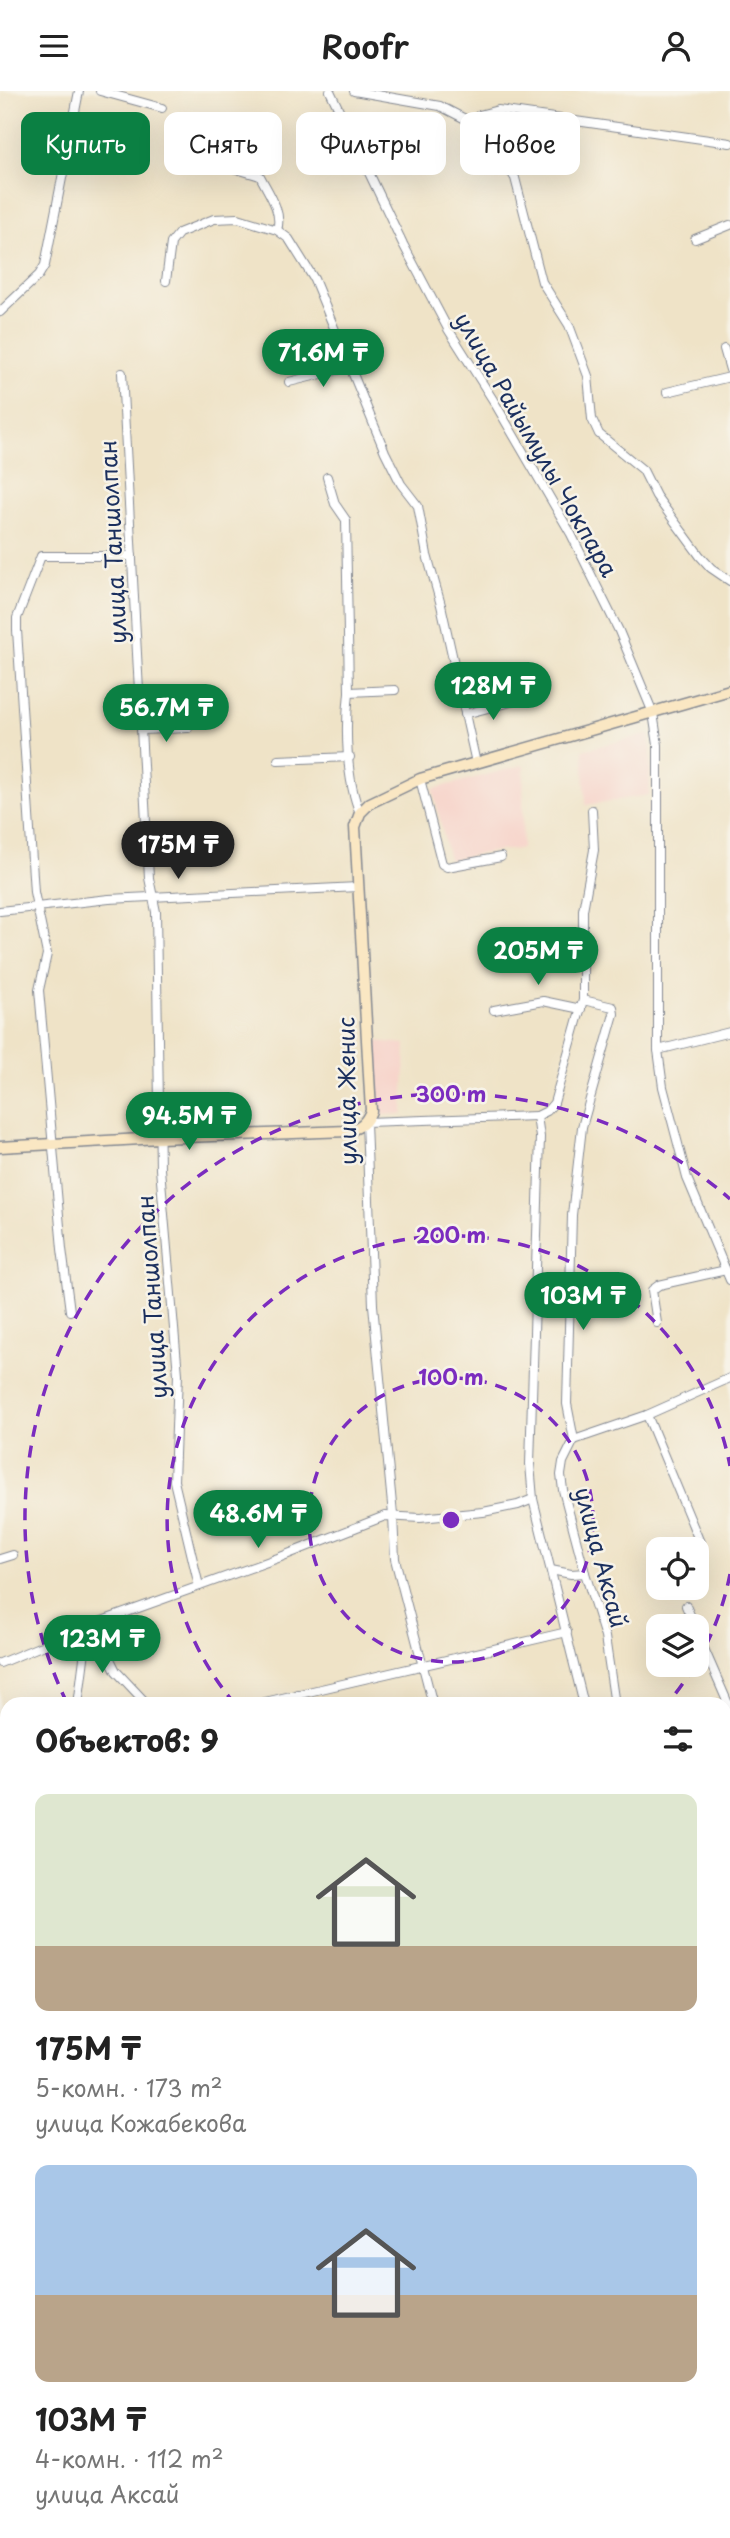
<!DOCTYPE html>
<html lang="ru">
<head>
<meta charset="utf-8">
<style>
  :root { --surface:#fff; --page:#f6f6f6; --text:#222; --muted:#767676; --accent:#0b8043 }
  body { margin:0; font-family:"Playpen Sans",sans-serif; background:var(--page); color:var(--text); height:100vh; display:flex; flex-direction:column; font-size:26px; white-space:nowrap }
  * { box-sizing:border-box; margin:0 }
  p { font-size:23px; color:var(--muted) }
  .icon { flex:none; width:38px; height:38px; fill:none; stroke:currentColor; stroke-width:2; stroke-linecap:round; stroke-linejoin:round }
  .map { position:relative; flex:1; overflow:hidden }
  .details { position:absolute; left:0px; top:1606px; width:732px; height:842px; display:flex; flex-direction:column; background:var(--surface); border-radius:21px 21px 0 0; box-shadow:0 7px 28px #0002 }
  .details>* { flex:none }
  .hud { position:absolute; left:21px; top:21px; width:690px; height:63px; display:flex; gap:14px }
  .tools { position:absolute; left:646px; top:1446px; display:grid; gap:14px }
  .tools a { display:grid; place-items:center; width:63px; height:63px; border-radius:14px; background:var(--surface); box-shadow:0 7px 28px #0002; font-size:35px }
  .price { position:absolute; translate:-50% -60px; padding:0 16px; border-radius:24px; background:var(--accent); color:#fff; font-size:23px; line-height:46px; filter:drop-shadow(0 2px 4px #0008) }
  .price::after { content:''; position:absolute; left:50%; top:42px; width:21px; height:16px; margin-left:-10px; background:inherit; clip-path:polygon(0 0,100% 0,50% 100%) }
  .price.on { background:#222; color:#fff }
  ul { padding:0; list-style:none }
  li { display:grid; align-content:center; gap:14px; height:371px; padding:0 35px }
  li span { display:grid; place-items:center; height:217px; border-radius:14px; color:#555 }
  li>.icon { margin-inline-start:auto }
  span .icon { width:126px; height:126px; fill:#fffc; stroke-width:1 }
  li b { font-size:30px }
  h2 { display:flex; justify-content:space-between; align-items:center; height:84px; padding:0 35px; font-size:30px }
  .pill { padding:0 24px; border-radius:14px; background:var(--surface); box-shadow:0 7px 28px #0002; font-size:24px; line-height:63px }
  .pill.on { background:var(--accent); color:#fff }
  header { display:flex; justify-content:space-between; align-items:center; height:91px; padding:0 35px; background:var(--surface); font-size:32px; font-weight:600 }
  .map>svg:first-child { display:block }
  .built { fill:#f7d1c8 }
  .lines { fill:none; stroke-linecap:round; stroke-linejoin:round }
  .street-casing { stroke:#858992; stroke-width:10 }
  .secondary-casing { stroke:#858992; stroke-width:13 }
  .street { stroke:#fff; stroke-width:8 }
  .secondary { stroke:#fae7c3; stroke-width:10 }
  .ring { fill:none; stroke:#7b2cbf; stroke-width:3.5; stroke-dasharray:12 9 }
  .labels { text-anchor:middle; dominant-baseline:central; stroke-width:5; stroke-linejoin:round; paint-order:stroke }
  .street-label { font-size:23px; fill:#1b2f5e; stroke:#f7f3e8 }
  .centre { fill:#7b2cbf; stroke:#f7f3e8; stroke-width:3.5 }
  .ring-label { font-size:21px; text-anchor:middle; font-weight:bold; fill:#7b2cbf; stroke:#f7f3e8; stroke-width:5; stroke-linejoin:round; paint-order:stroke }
</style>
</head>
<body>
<header><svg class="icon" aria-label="menu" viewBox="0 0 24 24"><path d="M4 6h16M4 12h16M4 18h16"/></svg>Roofr<svg class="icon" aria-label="person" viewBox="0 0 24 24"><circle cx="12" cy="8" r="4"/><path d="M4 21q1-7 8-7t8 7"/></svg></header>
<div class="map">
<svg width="730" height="2447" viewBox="0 0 730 2447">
  <rect width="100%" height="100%" fill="#f7f3e8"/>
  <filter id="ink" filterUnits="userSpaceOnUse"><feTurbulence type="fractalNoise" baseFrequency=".0143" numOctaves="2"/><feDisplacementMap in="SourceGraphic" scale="14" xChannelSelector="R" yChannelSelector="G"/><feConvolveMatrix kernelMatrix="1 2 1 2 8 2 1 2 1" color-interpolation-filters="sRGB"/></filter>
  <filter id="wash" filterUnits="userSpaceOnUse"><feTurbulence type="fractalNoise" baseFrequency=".00686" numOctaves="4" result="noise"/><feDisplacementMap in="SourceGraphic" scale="28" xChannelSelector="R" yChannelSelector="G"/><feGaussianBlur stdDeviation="1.57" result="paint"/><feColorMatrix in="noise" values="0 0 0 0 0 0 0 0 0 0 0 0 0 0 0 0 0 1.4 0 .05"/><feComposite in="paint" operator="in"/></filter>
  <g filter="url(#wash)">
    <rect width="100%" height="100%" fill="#efe3c7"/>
    <g class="built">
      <path d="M649 643 651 661 649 704 586 714 583 659Z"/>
      <path d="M524 674 522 758 496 760 449 769 433 698Z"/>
      <path d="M376 950 406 953 403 1023 379 1024Z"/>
    </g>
  </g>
  <g filter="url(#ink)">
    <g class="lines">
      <g class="street-casing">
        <g id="street">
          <path d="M100 0 162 17"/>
          <path d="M330 0 403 153 448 238 493 309 571 443 619 540 653 622 658 654V959L663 996 687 1087 730 1189"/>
          <path d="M354 0 440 15 473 32 495 56 515 87 542 191 569 234 588 285 592 328 599 343 643 379 656 405 700 465 711 477 730 490"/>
          <path d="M473 32 479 24 498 19 730 52"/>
          <path d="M220 73 260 85C268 101 283 121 277 139"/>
          <path d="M695 148 730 134"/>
          <path d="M166 190 171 152 179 142 214 128 238 127 277 139 289 148 314 188 385 361 401 393 418 415 427 464 441 514 476 672"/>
          <path d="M0 221 39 184 45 174 79 0"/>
          <path d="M724 258 730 279"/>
          <path d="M122 282 149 787 156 821 160 1078 178 1283 174 1390 199 1495"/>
          <path d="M289 291 350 276"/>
          <path d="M667 301 730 286"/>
          <path d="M327 386 335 413 346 429 349 601C345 636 346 689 360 722"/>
          <path d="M349 601 395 599"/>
          <path d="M465 623 515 610"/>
          <path d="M142 639 188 637"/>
          <path d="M278 669 350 666"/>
          <path d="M420 688 442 773 447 776 501 766"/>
          <path d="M0 820 109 808 358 796"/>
          <path d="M583 909 613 916 614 923 582 1036 572 1124 567 1313 574 1349 563 1371 561 1384 563 1399 585 1482 605 1546 615 1614"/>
          <path d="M494 919 543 910 581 918"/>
          <path d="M658 959 730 941"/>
          <path d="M70 1220 62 1158 39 899 47 863 34 801 17 539V527L41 465H132"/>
          <path d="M657 1232 652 1199 659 1194 726 1179"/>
          <path d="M647 1324 701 1454"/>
          <path d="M574 1349 647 1324 730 1287"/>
          <path d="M0 1468 13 1464"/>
          <path d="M551 1479 571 1483 585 1482"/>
          <path d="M686 1515 695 1535"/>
          <path d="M102 1530 109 1566 116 1580 148 1614"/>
          <path d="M696 1539 730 1617"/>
          <path d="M0 1572 102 1530 278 1467 385 1425 420 1427 483 1421 518 1414 533 1408"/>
          <path d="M297 1603 300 1614"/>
          <path d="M78 1614 88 1536"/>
          <path d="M252 1614 567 1541"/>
          <path d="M433 1614 395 1468 393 1424 373 1214 366 1031 537 1025"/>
          <path d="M584 1614 533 1408 530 1373 540 1046 537 1025 547 1020 554 1012 583 909V819L594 759 592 719"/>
          <path d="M724 1626 730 1624"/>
          <path d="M0 1848 7 1838"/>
          <path d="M0 1924 7 1941"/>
          <path d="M724 1961 730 1977"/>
          <path d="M724 1992 730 1991"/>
          <path d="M724 2051 730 2066"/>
          <path d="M0 2179 7 2192"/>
          <path d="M0 2254 7 2250"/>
          <path d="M0 2314 7 2329"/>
          <path d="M199 2441 202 2447"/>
          <path d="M532 2441 533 2447"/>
          <path d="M4 2447 32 2441"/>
          <path d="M239 2447 245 2441"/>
        </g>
      </g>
      <g class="secondary-casing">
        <path id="secondary" d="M0 1056 159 1047 348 1040C361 1036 366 1032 371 1020L355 736 360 722 370 712 420 688 730 599"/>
      </g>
      <use href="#street" class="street"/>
      <use href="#secondary" class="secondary"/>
    </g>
  </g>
  <g class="ring">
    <circle cx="451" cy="1429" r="142"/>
    <path d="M730 1483A284 284 0 0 1 697 1571M694 1575A284 284 0 0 1 667 1613M235 1613A284 284 0 1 1 730 1375"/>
    <path d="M67 1612A425 425 0 0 1 730 1108"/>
  </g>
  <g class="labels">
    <g class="street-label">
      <text transform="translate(537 353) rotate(60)">улица Райымулы Чокпара</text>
      <text transform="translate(112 451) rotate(-93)">улица Таншолпан</text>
      <text transform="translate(346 1000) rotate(-91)">улица Женис</text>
      <text transform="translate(151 1206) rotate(-94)">улица Таншолпан</text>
      <text transform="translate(602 1466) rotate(75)">улица Аксай</text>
    </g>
  </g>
  <circle cx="451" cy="1429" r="10" class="centre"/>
  <g class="ring-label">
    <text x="451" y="1011">300 m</text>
    <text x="451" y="1152">200 m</text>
    <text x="451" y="1294">100 m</text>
  </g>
</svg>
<div class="tools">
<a><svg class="icon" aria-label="locate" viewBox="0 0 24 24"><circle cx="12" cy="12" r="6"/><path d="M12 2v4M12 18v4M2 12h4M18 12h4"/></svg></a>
<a><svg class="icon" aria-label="layers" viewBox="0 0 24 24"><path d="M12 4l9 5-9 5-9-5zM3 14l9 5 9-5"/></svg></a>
</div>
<b class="price" style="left:323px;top:298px">71.6M ₸</b>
<b class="price" style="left:493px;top:631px">128M ₸</b>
<b class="price" style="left:166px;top:653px">56.7M ₸</b>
<b class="price on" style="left:178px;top:790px">175M ₸</b>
<b class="price" style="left:538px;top:896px">205M ₸</b>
<b class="price" style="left:189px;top:1061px">94.5M ₸</b>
<b class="price" style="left:583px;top:1241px">103M ₸</b>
<b class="price" style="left:258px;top:1459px">48.6M ₸</b>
<b class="price" style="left:102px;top:1584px">123M ₸</b>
<div class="hud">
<a class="pill on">Купить</a>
<a class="pill">Снять</a>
<a class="pill">Фильтры</a>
<a class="pill">Новое</a>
</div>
<section class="details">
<h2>Объектов: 9<svg class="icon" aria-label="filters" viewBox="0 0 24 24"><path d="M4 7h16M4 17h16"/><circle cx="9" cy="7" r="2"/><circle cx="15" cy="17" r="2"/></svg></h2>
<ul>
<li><span style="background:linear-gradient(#dfe7d0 70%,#b9a48a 0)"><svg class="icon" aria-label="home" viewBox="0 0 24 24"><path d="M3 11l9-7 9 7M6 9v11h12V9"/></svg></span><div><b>175M ₸</b><p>5-комн. · 173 m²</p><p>улица Кожабекова</p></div></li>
<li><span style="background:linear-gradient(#a9c7e8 60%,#b9a48a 0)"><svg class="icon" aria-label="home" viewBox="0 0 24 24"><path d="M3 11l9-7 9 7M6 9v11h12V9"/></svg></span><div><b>103M ₸</b><p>4-комн. · 112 m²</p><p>улица Аксай</p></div></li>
</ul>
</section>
</div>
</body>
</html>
